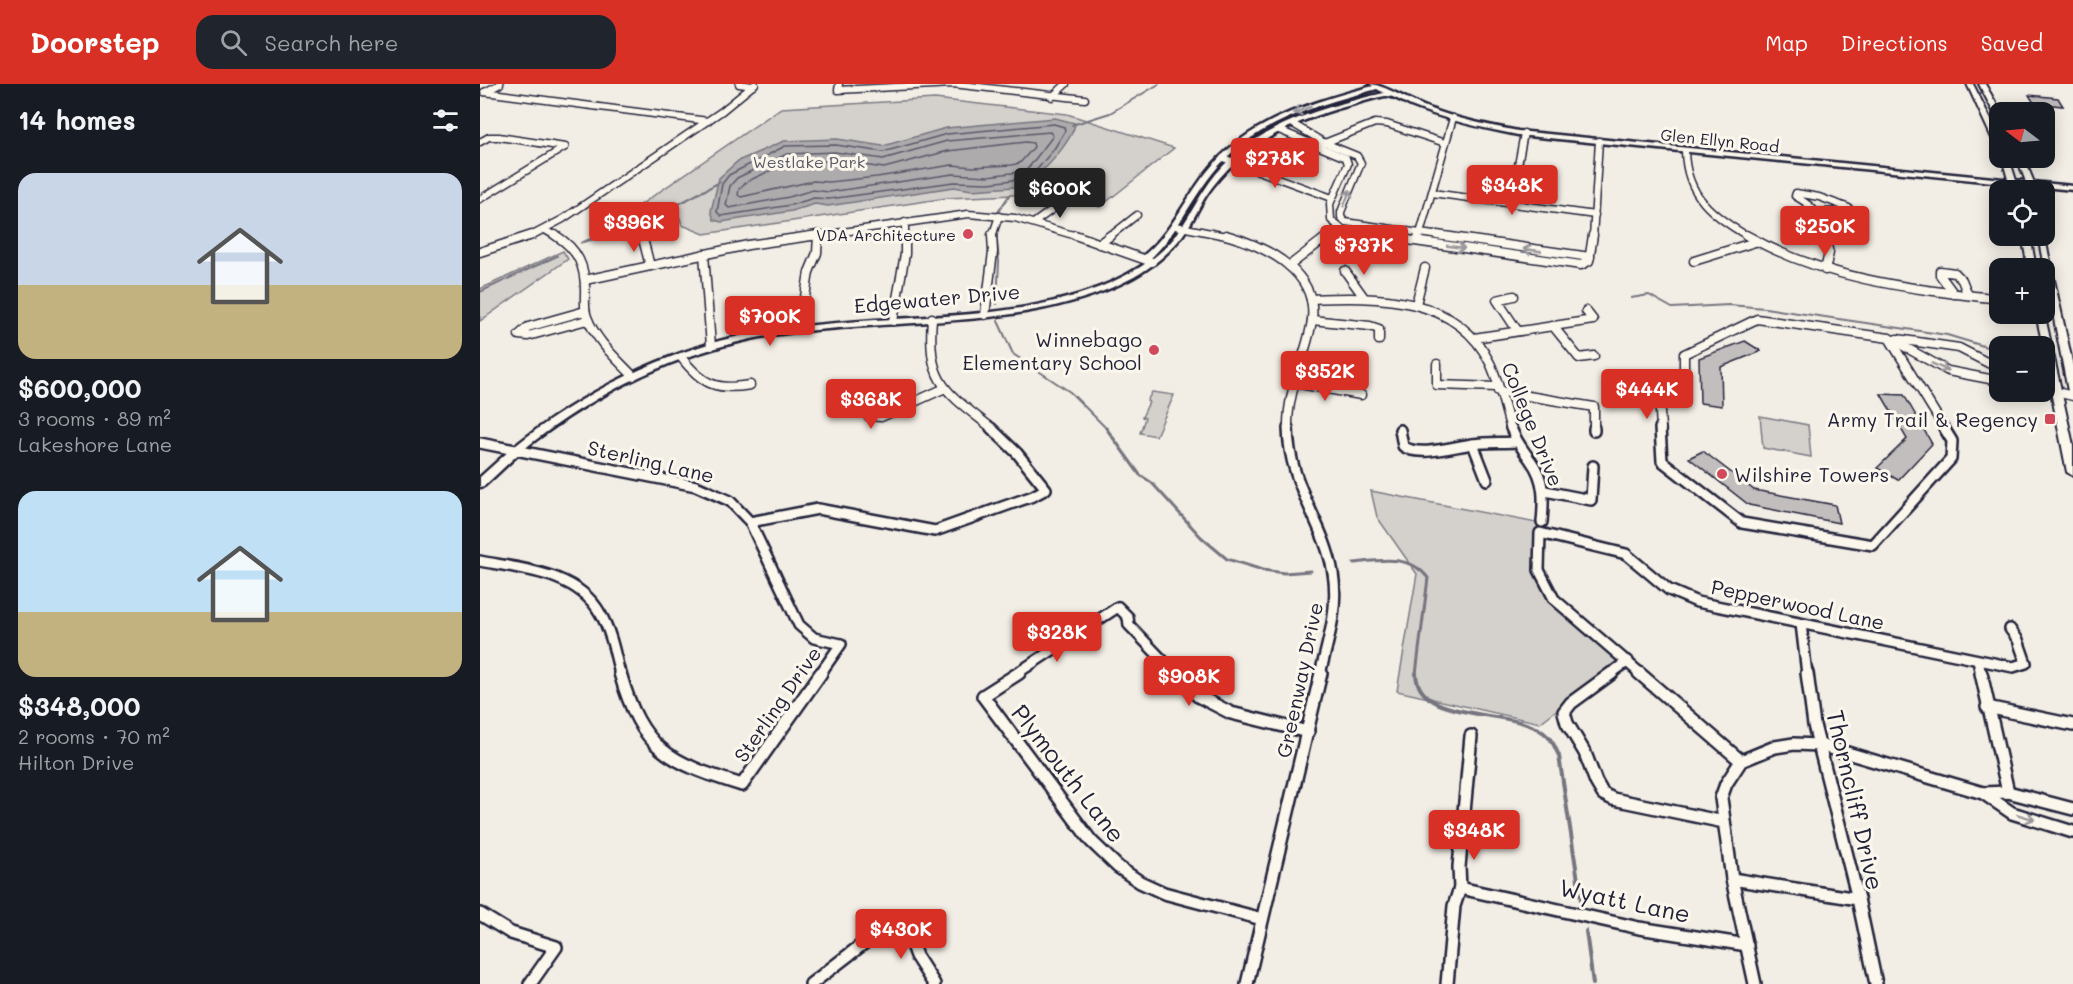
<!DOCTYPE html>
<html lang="en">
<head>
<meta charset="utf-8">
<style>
  :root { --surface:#171b24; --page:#20242c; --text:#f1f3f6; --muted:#9ea1a6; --accent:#d93025 }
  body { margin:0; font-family:Mali,sans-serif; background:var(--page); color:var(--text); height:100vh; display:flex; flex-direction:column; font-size:22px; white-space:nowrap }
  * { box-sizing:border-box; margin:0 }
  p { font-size:20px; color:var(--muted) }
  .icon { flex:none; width:33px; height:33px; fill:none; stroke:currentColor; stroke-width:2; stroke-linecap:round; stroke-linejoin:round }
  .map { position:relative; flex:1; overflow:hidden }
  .drawer { display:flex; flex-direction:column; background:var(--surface); width:480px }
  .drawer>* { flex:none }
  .needle { width:39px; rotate:286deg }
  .buttons { position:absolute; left:1509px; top:18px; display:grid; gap:12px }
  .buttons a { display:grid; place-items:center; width:66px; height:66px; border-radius:12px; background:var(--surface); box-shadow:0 3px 15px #0003; font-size:30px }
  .price { position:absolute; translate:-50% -51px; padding:0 14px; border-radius:6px; background:var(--accent); color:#fff; font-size:20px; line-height:39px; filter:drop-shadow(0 2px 3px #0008) }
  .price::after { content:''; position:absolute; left:50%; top:36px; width:18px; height:14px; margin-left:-9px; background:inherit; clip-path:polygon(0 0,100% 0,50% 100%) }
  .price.on { background:#222; color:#fff }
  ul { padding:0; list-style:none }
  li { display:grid; align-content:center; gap:12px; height:318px; padding:0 18px }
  li span { display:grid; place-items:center; height:186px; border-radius:18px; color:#555 }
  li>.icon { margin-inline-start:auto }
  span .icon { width:108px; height:108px; fill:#fffc; stroke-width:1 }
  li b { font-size:26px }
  h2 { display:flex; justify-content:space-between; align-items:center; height:72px; padding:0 18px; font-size:26px }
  header { display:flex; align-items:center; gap:36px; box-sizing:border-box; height:84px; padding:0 30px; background:var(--accent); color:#fff }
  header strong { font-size:28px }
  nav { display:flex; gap:33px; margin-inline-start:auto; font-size:21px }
  .search { width:420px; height:54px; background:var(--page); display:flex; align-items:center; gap:15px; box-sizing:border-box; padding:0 21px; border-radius:18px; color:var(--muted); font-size:22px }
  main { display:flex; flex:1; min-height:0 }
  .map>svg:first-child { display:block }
  .green { fill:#d4d1cc; stroke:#7b7a84; stroke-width:1.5 }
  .water { fill:#aeabad; stroke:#76747f; stroke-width:1.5 }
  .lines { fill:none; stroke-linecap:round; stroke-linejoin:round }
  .shore { stroke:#5a5969; stroke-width:1.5 }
  .stream-far2 { stroke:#76747f; stroke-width:2 }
  .stream-far1 { stroke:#76747f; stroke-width:3 }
  .stream { stroke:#76747f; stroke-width:4 }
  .building { fill:#c2bebe; stroke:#22223b; stroke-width:1.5 }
  .minor-far3-casing { stroke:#22223b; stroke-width:9 }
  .minor-far2-casing { stroke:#22223b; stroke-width:11 }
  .minor-far1-casing { stroke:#22223b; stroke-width:14 }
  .minor-casing { stroke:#22223b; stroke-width:16 }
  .tertiary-casing { stroke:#22223b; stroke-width:5 }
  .secondary-casing { stroke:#22223b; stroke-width:4 }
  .minor-far3 { stroke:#fbf7ec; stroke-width:6 }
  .minor-far2 { stroke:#fbf7ec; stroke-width:8 }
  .minor-far1 { stroke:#fbf7ec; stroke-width:9 }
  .minor { stroke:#fbf7ec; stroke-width:11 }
  .tertiary { fill:#fbf7ec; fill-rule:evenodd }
  .secondary { fill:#fbf7ec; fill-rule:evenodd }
  .oneway { stroke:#99979c }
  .poi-dot { fill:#d1495b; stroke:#fbf7ec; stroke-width:2 }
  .labels { text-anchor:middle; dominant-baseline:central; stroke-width:6; stroke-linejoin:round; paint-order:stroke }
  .far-street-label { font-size:16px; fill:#22223b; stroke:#fbf7ec }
  .far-park-label { font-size:16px; fill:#575766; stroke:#fbf7ec }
  .far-poi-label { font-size:16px; fill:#22223b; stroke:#fbf7ec; text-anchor:end }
  .street-label { font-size:20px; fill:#22223b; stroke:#fbf7ec }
  .poi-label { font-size:20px; fill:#22223b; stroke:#fbf7ec; text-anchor:end }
  .near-street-label { font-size:24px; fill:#22223b; stroke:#fbf7ec }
</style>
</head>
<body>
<header>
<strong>Doorstep</strong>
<div class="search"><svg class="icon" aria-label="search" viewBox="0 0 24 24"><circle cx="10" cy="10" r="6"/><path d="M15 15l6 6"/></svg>Search here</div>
<nav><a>Map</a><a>Directions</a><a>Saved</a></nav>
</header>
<main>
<section class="drawer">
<h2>14 homes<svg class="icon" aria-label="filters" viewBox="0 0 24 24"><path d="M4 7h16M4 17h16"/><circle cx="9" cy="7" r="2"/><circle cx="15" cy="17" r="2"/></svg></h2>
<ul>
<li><span style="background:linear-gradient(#c9d6e8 60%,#c2b280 0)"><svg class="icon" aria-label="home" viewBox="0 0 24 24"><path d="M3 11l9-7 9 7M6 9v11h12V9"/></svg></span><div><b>$600,000</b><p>3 rooms · 89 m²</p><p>Lakeshore Lane</p></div></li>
<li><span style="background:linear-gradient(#bfe0f5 65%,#c2b280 0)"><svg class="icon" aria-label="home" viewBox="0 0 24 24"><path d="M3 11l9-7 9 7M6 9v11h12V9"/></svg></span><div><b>$348,000</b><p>2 rooms · 70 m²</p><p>Hilton Drive</p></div></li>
</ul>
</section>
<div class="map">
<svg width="1593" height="900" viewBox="0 0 1593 900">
  <rect width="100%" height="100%" fill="#f2eee5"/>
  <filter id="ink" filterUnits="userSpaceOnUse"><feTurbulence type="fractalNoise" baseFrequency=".0167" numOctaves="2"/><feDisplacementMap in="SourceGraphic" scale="12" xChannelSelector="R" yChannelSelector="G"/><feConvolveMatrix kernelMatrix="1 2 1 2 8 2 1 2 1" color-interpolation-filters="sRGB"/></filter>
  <g filter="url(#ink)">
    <g class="green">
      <path d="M455 15 587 30 694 64 620 123 577 106 556 110 467 114 224 150 202 141 200 134 100 159 112 154 301 24Z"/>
      <path d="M83 167 88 175 0 237V205Z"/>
      <path d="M672 308 694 311 676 352 660 349 665 334 662 333 669 318 667 317Z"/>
      <path d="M1280 332 1328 341 1331 373 1283 364Z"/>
      <path d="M891 407 1067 441C1066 452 1062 466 1062 478 1064 517 1118 549 1146 571L1060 639 917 607 937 490 897 433Z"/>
    </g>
    <path class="water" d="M575 34 595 39C595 50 571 81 561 87L562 91 553 100 535 103 492 106 474 103 348 122 335 120 312 127 241 138 234 136 231 127 239 94 258 77 304 57 357 55 403 62 466 44Z"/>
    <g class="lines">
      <g class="shore">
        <path d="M574 40 584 43 585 47 574 65 550 94 509 99 474 98 349 115 334 114 311 121 241 132 237 128 242 100 249 91 305 62 356 61 403 68 467 50Z"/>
        <path d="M570 48 573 52 546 87 508 92 473 90 349 108 333 106 309 113 249 124 246 121 250 102 257 94 307 70 355 68 403 75 467 57Z"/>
        <path d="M546 58 553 59 554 63 540 79 532 81 493 83 472 81 397 93 349 98 333 97 261 113 258 111 259 105 268 97 309 78 355 77 404 84 468 67Z"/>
      </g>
      <g class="stream-far2">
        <path d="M592 41 630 29 679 0"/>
        <path d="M518 128 530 110"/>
        <path d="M516 147 519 177 517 220"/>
        <path d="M128 148 165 138 240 98"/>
        <path d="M0 208 77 172"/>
        <path d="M1151 214 1169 211 1192 224 1249 221 1285 224 1467 251 1520 267"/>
        <path d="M518 237 533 270 590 308 627 345"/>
      </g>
      <g class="stream-far1">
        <path d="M626 344 660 391 672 399 721 453 747 475 783 486 804 489 831 487"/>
        <path d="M874 479C901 476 930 470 948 494L936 590"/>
      </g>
      <g class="stream">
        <path d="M936 589C937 640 1032 623 1064 649 1072 655 1075 663 1079 672L1101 816"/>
        <path d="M1106 847 1113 900"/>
      </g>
    </g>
    <g class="building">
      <path d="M1549 11 1578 14 1583 22 1554 19Z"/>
      <path d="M1265 257 1281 267 1241 283 1242 322 1220 319 1219 274Z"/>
      <path d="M1401 310 1424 311 1452 360 1418 396 1397 384 1427 355Z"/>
      <path d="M1223 367 1274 406 1355 421 1359 439 1269 421 1209 374Z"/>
    </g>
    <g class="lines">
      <g class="minor-far3-casing">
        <g id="minor-far3">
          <path d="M259 0 273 2"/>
          <path d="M359 0 358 6 473 0 605 15"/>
          <path d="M4 8 228 37"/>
          <path d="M5 8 20 0"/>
          <path d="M572 13 586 0"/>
          <path d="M813 40 845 59 877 72 881 79 861 128V133L865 138 967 153"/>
          <path d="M799 46 866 74 868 80 850 120 851 136 864 147 903 153"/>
          <path d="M0 58 9 53H19L85 63"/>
          <path d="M842 60 895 39 907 40 965 59"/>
          <path d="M1205 67C1206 112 1233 132 1269 153"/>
          <path d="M743 74 852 114"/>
          <path d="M952 109 1115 131"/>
          <path d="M0 115 85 63"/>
          <path d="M1031 119 1044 49"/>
          <path d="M1338 128 1364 127 1369 124 1339 113 1316 109 1315 112C1336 124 1339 129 1345 153"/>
          <path d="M425 138V153"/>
          <path d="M555 138 591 112"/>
          <path d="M696 142 751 153"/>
          <path d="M65 146 77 153"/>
          <path d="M161 148 162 153"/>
          <path d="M49 153 83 135 242 27 275 0"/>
          <path d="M328 153 488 130 535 134 600 153"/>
          <path d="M512 153 519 132"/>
          <path d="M629 153 657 131"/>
          <path d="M847 153 859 143"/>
          <path d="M939 153 973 34"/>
          <path d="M1113 153 1119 57"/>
        </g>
      </g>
      <g class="minor-far2-casing">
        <g id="minor-far2">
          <path d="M75 151C98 165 106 183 105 210 105 218 104 225 107 233 116 257 136 274 153 292"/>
          <path d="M162 151 170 182"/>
          <path d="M595 151 672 178"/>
          <path d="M746 151C787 163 842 189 831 242 824 277 807 308 808 345"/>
          <path d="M893 151 1101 181 1109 177 1113 151"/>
          <path d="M957 151 1110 173"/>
          <path d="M1266 151C1344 196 1433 205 1520 215"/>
          <path d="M1344 151 1349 169 1345 186"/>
          <path d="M938 156 939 151"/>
          <path d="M619 160 631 151"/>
          <path d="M0 168 52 151"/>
          <path d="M224 170 231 262"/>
          <path d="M1214 177 1275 158"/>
          <path d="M809 182 849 151"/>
          <path d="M865 187 883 212"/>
          <path d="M105 196 268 161 338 151"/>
          <path d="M1474 210 1460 191V187L1475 189 1482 196 1488 211"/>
          <path d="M1034 212 1017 216 1037 246"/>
          <path d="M831 215C897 212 977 211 1010 279 1020 300 1024 324 1031 345"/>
          <path d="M936 220 945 184"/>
          <path d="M105 227 48 243 39 251 48 252 107 236"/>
          <path d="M505 231 513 168 512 151"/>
          <path d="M452 234C447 300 465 307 513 345"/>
          <path d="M832 236 890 242 899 245V256"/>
          <path d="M413 237 425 170V151"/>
          <path d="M1073 242 1099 274 1114 272"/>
          <path d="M320 244 329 188 337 169 338 151"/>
          <path d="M994 254 1113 236 1106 227"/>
          <path d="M1409 254 1468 287 1520 297"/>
          <path d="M1417 255 1479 264 1520 285"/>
          <path d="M201 273C222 300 236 307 270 301"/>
          <path d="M957 280V301L1017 303"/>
          <path d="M814 299 881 311"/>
          <path d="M1564 305 1593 312"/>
          <path d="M1018 307 1114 323V345"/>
          <path d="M417 325 407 320H395L388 327V332L401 333 463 305"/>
          <path d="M1181 345 1179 311 1204 301V270L1277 235 1409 254 1465 345"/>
        </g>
      </g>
      <g class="minor-far1-casing">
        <g id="minor-far1">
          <path d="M808 344C809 403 844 437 853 489 859 524 848 557 840 590"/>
          <path d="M1031 344C1036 357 1043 366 1051 377 1065 396 1064 416 1062 438"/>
          <path d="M1114 344V347"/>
          <path d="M1180 344 1182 377 1262 439 1393 461 1471 375 1472 357 1464 344"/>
          <path d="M920 346 923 362C938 374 975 362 993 360 1007 358 1022 359 1036 358"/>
          <path d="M0 359 216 402 250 417 270 438 319 541 334 554 361 560 340 590"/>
          <path d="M993 360 1007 396"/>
          <path d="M1065 407 1111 416 1113 382"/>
          <path d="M270 438 338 425 455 447 553 412 566 405 537 369 511 344"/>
          <path d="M0 477C41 485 97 488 120 529 131 547 135 570 140 590"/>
          <path d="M1321 540 1327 590"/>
          <path d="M1498 577 1501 590"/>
          <path d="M536 590 638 523 648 533 649 541 696 590"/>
          <path d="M1130 590 1148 577"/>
          <path d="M1161 590 1074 515 1059 486 1060 449 1146 470 1189 506 1217 518 1533 583 1546 579 1538 556 1530 545"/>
        </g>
      </g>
      <g class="minor-casing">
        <g id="minor">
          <path d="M140 589C162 666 188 678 262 701L341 589"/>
          <path d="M539 589 503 612 611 757 638 783 660 798 684 809 782 835"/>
          <path d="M694 589 718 612 751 629 828 648"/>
          <path d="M1132 589 1091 619 1084 628 1087 639 1105 669 1116 698 1123 710 1133 715 1244 738"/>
          <path d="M1159 589 1261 677"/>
          <path d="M1327 589 1334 641 1378 815 1396 900"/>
          <path d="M1501 589 1528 708"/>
          <path d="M1507 623 1593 641"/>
          <path d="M1503 709 1528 708 1593 725"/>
          <path d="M1252 795 1378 815"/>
          <path d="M980 804 1159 844 1267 861"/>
          <path d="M0 830 31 849 76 863 50 900"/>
          <path d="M331 900 418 833 426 845 436 872 454 900"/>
          <path d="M767 900 841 589"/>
          <path d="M967 900 974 822 980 804 979 783 991 652"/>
          <path d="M1275 900 1252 795 1241 714 1246 700 1261 677 1295 663 1314 660 1340 661 1503 709 1532 729 1593 748"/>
        </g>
      </g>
      <g class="tertiary-casing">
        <path id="tertiary" d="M890 0C902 0 932 18 946 23 976 35 1007 41 1038 47L1593 102V106L1038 51C1002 44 966 36 931 22 923 18 913 11 905 12 893 14 882 18 871 21 818 35 767 58 733 102 723 114 717 129 709 142 692 169 667 188 638 201 560 236 471 236 387 242 348 245 309 247 271 255 195 271 123 306 61 352 40 367 23 385 4 402L0 403V393C10 384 20 375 30 366 100 309 184 267 273 249 313 242 354 239 395 236 475 231 557 231 632 198 656 187 681 172 697 150 713 127 723 103 743 82 784 39 848 22 904 9L897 5C837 21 772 39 732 90 709 119 697 150 669 176H663V172C691 149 704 117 726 89 766 37 832 18 893 2Z"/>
      </g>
      <g class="secondary-casing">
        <g id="secondary">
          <path d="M1487 0H1493L1520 54V65L1516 63Z"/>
          <path d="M1499 0H1505L1521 28H1520V35L1516 33Z"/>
          <path d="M1522 74H1529L1539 106H1531Z"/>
          <path d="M1537 74H1544L1557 106H1549Z"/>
          <path d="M1564 150 1593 282V310L1588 307 1558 152Z"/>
          <path d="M1542 152H1550L1556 184H1548Z"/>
          <path d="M1564 228 1593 361V392L1587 388 1564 272V262H1563L1556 230Z"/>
        </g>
      </g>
      <use href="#minor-far3" class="minor-far3"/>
      <use href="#minor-far2" class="minor-far2"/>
      <use href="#minor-far1" class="minor-far1"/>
      <use href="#minor" class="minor"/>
      <use href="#tertiary" class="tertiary"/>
      <use href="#secondary" class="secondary"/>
    </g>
    <defs><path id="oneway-shaft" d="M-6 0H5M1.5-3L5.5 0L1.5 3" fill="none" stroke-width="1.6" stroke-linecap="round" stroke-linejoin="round" transform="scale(1.5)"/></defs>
    <g class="oneway">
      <use href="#oneway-shaft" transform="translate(822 26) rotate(160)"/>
      <use href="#oneway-shaft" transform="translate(867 114) rotate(-68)"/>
      <use href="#oneway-shaft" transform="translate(976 163) rotate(8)"/>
      <use href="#oneway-shaft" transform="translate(1052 166) rotate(-172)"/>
      <use href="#oneway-shaft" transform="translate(1460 283) rotate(24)"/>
      <use href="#oneway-shaft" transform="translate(1546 733) rotate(17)"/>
    </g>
  </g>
  <g class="poi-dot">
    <circle cx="488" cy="150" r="6"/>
    <circle cx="674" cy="266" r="6"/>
    <rect x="1564" y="329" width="12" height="12" rx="3"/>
    <circle cx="1242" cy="390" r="6"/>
  </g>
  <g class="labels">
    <g class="far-street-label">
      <text transform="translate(1240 56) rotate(6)">Glen Ellyn Road</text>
    </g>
    <g class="far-park-label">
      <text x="329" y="77">Westlake Park</text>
    </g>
    <g class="far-poi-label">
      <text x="476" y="150">VDA Architecture</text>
    </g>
    <g class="street-label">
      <text transform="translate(457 214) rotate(-5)">Edgewater Drive</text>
      <text transform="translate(1053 340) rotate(68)">College Drive</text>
      <text transform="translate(171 377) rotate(13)">Sterling Lane</text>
      <text transform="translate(1318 520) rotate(12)">Pepperwood Lane</text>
      <text transform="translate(819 596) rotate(-78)">Greenway Drive</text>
      <text transform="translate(297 620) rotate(-55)">Sterling Drive</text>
    </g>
    <g class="poi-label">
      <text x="662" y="255">Winnebago<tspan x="662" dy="23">Elementary School</tspan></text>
      <text x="1558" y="335">Army Trail &amp; Regency</text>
      <text x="1254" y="390" text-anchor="start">Wilshire Towers</text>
    </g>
    <g class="near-street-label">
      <text transform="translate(589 689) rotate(52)">Plymouth Lane</text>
      <text transform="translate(1376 716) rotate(77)">Thorncliff Drive</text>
      <text transform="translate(1145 816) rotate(12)">Wyatt Lane</text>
    </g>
  </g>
</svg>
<div class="buttons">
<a><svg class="needle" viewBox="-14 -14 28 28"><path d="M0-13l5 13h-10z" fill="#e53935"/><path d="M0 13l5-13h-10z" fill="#9ea1a6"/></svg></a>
<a><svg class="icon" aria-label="locate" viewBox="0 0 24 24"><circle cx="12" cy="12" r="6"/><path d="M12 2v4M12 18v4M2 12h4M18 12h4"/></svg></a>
<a>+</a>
<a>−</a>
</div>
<b class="price" style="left:795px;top:105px">$278K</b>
<b class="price" style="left:1032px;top:132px">$348K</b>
<b class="price on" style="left:580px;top:135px">$600K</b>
<b class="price" style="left:154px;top:169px">$396K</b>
<b class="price" style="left:1345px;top:173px">$250K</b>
<b class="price" style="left:884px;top:192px">$737K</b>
<b class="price" style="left:290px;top:263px">$700K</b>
<b class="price" style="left:845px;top:318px">$352K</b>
<b class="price" style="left:1167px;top:336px">$444K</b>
<b class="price" style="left:391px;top:346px">$368K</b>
<b class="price" style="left:577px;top:579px">$328K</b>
<b class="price" style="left:709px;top:623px">$908K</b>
<b class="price" style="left:994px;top:777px">$348K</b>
<b class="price" style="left:421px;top:876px">$430K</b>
</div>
</main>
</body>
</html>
